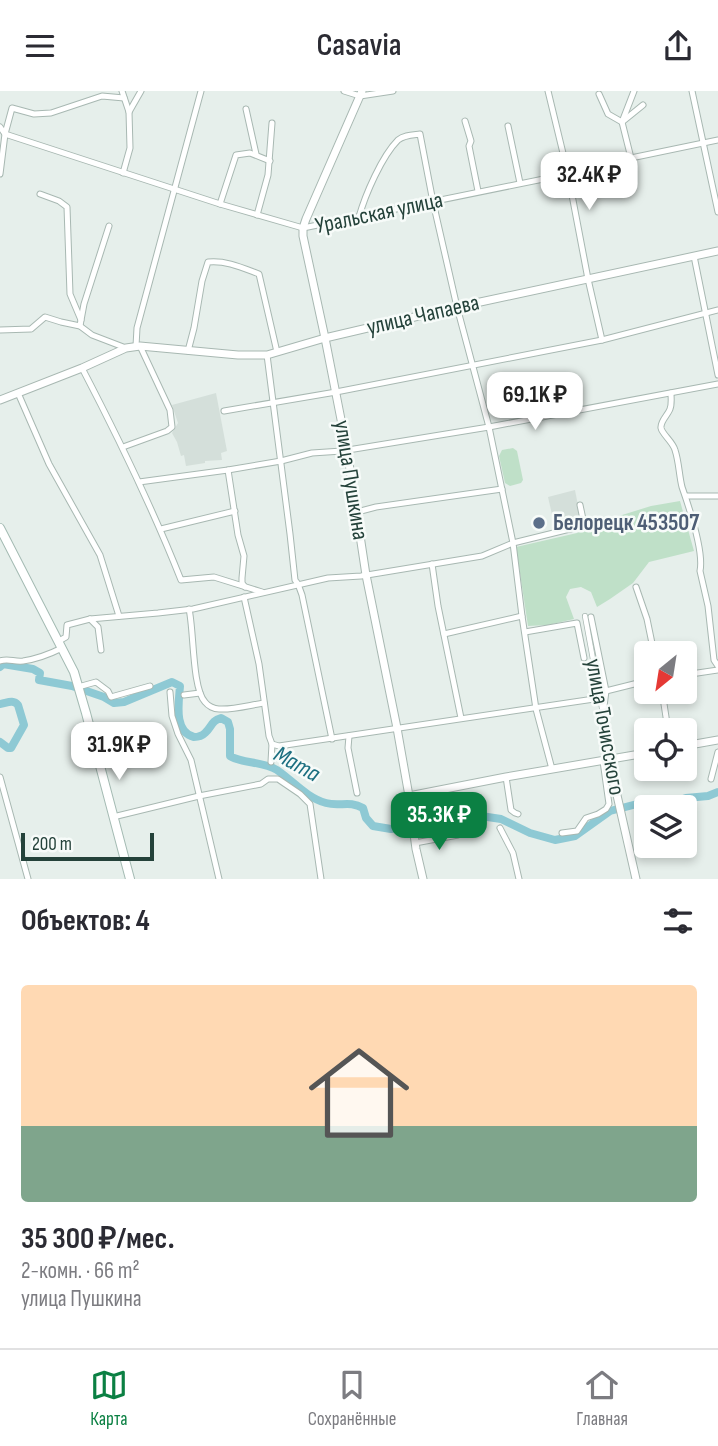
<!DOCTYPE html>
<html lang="ru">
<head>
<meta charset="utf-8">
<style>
  :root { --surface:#fff; --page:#f2f2f3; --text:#2b2b33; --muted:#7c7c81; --line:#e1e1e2; --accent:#0b8043 }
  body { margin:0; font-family:"Sofia Sans Condensed",sans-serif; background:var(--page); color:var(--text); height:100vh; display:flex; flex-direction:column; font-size:26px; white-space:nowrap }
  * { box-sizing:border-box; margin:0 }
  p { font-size:23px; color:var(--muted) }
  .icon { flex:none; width:38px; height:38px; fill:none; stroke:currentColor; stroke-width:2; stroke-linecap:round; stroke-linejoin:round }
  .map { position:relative; height:788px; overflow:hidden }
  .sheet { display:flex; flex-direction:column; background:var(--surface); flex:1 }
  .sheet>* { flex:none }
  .needle { width:46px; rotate:210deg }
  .fabs { position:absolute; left:634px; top:550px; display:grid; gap:14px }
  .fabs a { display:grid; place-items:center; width:63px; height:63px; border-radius:7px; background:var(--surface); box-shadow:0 4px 10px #0003; font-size:35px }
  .scale { position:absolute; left:21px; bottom:18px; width:133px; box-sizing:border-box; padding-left:7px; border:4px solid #24423a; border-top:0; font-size:19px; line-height:24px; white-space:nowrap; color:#24423a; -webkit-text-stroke:5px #f7fbf9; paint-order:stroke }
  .price { position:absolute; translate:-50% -60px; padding:0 16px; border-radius:14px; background:#fff; color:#222; font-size:23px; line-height:46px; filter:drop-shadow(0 2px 4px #0008) }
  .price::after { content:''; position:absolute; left:50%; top:42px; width:21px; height:16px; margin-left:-10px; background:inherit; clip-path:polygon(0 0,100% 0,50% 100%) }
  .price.on { background:var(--accent); color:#fff }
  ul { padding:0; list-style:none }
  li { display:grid; align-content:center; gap:14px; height:371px; padding:0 21px }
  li+li { border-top:2px solid var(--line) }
  li span { display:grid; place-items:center; height:217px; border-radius:7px; color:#555 }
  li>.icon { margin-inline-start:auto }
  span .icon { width:126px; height:126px; fill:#fffc; stroke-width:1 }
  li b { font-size:30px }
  h2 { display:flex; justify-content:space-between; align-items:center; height:84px; padding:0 21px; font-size:30px }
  header { display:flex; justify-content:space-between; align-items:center; height:91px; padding:0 21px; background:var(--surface); font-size:32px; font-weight:600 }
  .dock { display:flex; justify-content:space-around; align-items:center; height:98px; border-top:2px solid var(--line); background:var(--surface); font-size:19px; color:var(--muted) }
  .dock a { display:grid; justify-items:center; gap:4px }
  .dock .on { color:var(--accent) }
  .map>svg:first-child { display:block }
  .built { fill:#d4dfda }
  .green { fill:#bfe0c8 }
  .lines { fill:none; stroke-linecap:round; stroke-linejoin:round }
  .river { stroke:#8ec9d4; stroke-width:8 }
  .pedestrian-casing { stroke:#a8b8b2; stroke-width:6 }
  .minor-casing { stroke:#a8b8b2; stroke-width:7 }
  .tertiary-casing { stroke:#a8b8b2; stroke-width:9 }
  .secondary-casing { stroke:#a4bbb3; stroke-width:10 }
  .pedestrian { stroke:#fff; stroke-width:4.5 }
  .minor { stroke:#fff; stroke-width:5 }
  .tertiary { stroke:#fff; stroke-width:7 }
  .secondary { stroke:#fff; stroke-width:8 }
  .service-dot { fill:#5c6f8a; stroke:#f7fbf9; stroke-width:2.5 }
  .labels { text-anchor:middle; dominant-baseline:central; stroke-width:5; stroke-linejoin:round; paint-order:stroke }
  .street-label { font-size:23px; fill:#24423a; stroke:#f7fbf9 }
  .service-label { font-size:23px; font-weight:bold; fill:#4e5e75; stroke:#f7fbf9; text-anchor:start }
  .water-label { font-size:24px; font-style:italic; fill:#1c6f80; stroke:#f7fbf9 }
</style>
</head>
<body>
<header><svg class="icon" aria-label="menu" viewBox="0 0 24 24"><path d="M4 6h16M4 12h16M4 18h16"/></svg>Casavia<svg class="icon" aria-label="share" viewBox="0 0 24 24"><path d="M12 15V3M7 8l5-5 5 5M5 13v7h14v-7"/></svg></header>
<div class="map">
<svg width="718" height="788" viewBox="0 0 718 788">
  <rect width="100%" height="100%" fill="#e6efeb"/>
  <g class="built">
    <path d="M216 302 227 360 221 362 222 369 205 370V372L186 375 184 364 181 365 177 351 172 342 178 332 172 314Z"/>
    <path d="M575 399 581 430 578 434 556 441 548 406Z"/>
  </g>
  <g class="green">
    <path d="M513 357 517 360 523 389 521 392 510 395 505 392 499 365 502 359Z"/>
    <path d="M680 410 694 460 649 471 633 492 610 508 597 516 591 501 581 496 570 498 566 506 574 528 548 534 528 535 516 456 577 442 606 429 651 415Z"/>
  </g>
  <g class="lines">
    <g class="river">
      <path d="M0 576 3 573 33 578 40 582 39 589 72 595 104 606 114 612 124 611 172 591 180 595C179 610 173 641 194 646 198 646 202 645 205 642 212 636 211 630 221 627L228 631 230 638V665C243 673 263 670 277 679 293 690 307 707 326 712 340 716 349 709 363 717L366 727 373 735 391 738 406 736 436 737 461 734 481 725 501 728 530 742 555 749 575 745 610 720 641 712 646 716"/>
      <path d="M0 613C7 612 13 608 18 614L24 634 11 657H8L0 651"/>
      <path d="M671 716 675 714 677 710 686 707 708 705 718 701"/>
    </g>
    <g class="pedestrian-casing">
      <path id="pedestrian" d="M585 525 602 617"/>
    </g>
    <g class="minor-casing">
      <g id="minor">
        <path d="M122 0 129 21"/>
        <path d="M344 0 360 5 393 0"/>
        <path d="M548 0 568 83 588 188 602 249"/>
        <path d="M692 0 718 121"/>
        <path d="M599 3 608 23 622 31 643 14"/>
        <path d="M246 18 256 63"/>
        <path d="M465 30 471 50 469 55 478 100"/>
        <path d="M508 35 520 92"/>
        <path d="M0 36 5 43 220 113 303 137 568 83 631 67 718 49"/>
        <path d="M631 67 622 31 634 0"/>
        <path d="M123 82 130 57 129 21 141 0"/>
        <path d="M0 83 5 43 12 17 34 23 51 22 102 5 124 7"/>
        <path d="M40 103 59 110 67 116 70 203 81 229 80 235"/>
        <path d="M220 113 236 64 250 62 270 70"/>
        <path d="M257 124 268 84 272 32"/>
        <path d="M359 126C365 104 382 65 398 49 404 44 412 44 420 43L433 111 457 216 489 336 513 452 522 525 536 618 552 678"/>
        <path d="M694 165 718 284"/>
        <path d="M81 229 84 213 109 135"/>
        <path d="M0 239 31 238 45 226 61 231 80 235 92 244 126 257"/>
        <path d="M136 255 137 237 201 0"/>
        <path d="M188 260 194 237 202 190 208 171C226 169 243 177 259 183L277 261"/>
        <path d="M267 264 290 443 295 489 298 493 302 504 332 648"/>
        <path d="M82 277C118 346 152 416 181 489L214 486 262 501"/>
        <path d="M18 302 49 373 100 464 119 525"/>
        <path d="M671 302C671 307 672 313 670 318 668 324 660 330 661 337 662 343 673 351 675 359 679 371 679 384 682 396 689 416 704 461 700 480L708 515 714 569 718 575"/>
        <path d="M224 320 336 301 602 249 718 219"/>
        <path d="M123 356 167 340 172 336 170 319 140 255"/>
        <path d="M228 379 238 444 244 465 242 487V492L245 496"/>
        <path d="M139 391 228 379 281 370 312 362 342 360 489 336 718 293"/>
        <path d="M686 405H718"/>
        <path d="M357 421 376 416 502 398"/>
        <path d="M161 438 235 420"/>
        <path d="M432 473 438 515 461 627"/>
        <path d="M636 496 647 528 654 562"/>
        <path d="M244 506 259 573 269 645 272 653 279 655 594 608"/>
        <path d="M189 518C194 539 192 597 205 611 208 615 214 618 219 618 233 619 250 614 264 612"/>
        <path d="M591 526 606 600 603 623 609 669"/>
        <path d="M90 528 98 536 101 559"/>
        <path d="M525 541 577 532 584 567"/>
        <path d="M444 543 522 525"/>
        <path d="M59 550 66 546 67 534 90 528 158 522 193 518 328 487 361 485 482 465 513 452 578 436 584 433 580 414"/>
        <path d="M0 570C8 567 14 571 23 570 37 568 50 563 62 557"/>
        <path d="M684 584 718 579"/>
        <path d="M78 596 96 591 108 600 111 606 150 595"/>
        <path d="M606 600 646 590"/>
        <path d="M662 600 668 639"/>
        <path d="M170 601 172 625 178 643 191 669 219 788"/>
        <path d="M184 604 200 602"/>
        <path d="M349 645 348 657 357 702"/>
        <path d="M271 671 272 653"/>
        <path d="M0 686 28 788"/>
        <path d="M506 686 511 719 515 722 518 723"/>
        <path d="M711 688 718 661"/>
        <path d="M113 726 199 705 261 693 268 688H278L300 703 310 713 321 788"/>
        <path d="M500 737 513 762 519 788"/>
        <path d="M562 742 577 740 586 727 598 723 606 718 609 713 603 670"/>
        <path d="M415 752 458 744"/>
      </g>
    </g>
    <g class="tertiary-casing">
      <g id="tertiary">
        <path d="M362 0 306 128 303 137V145L325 247 347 359 366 484 397 637 409 705 416 758 423 788"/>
        <path d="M0 309 82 277 126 257 140 255 238 264H267L325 247 457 216 718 160"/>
        <path d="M684 655 718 649"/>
        <path d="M609 669 636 788"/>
        <path d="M409 705 506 686 646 662"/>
      </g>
    </g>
    <g class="secondary-casing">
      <path id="secondary" d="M0 437 74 581 86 622 130 788"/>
    </g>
    <use href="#pedestrian" class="pedestrian"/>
    <use href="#minor" class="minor"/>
    <use href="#tertiary" class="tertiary"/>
    <use href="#secondary" class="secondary"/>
  </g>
  <circle class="service-dot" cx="539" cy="432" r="7"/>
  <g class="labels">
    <g class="street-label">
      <text transform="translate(379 122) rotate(-12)">Уральская улица</text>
      <text transform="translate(423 224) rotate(-13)">улица Чапаева</text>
      <text transform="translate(351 389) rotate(81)">улица Пушкина</text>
      <text transform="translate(605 636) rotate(80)">улица Точисского</text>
    </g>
    <g class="service-label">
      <text x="553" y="432">Белорецк 453507</text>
    </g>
    <g class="water-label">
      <text transform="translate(297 673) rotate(29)">Мата</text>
    </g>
  </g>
</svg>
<div class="fabs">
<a><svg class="needle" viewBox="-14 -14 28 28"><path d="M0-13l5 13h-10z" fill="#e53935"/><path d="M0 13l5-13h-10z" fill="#7c7c81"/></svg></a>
<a><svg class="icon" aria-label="locate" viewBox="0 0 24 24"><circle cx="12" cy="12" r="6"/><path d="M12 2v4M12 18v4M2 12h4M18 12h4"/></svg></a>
<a><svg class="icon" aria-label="layers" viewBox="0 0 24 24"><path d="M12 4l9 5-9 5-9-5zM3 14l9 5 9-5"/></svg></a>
</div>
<div class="scale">200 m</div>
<b class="price" style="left:589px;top:121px">32.4K ₽</b>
<b class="price" style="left:535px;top:341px">69.1K ₽</b>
<b class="price" style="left:119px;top:691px">31.9K ₽</b>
<b class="price on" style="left:439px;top:761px">35.3K ₽</b>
</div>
<section class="sheet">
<h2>Объектов: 4<svg class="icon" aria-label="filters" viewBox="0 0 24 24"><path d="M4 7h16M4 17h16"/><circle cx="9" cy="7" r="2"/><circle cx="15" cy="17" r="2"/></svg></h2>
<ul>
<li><span style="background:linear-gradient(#ffd9b3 65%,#7fa58c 0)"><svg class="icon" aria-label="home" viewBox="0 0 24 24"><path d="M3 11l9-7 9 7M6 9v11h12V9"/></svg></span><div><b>35 300 ₽/мес.</b><p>2-комн. · 66 m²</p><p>улица Пушкина</p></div></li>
</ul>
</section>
<nav class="dock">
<a class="on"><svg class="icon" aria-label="map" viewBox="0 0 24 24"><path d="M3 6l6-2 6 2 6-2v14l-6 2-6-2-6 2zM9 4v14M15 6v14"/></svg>Карта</a>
<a><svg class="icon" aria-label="saved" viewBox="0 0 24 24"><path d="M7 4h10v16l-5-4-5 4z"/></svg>Сохранённые</a>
<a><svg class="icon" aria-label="home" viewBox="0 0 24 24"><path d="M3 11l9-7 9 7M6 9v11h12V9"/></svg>Главная</a>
</nav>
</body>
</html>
